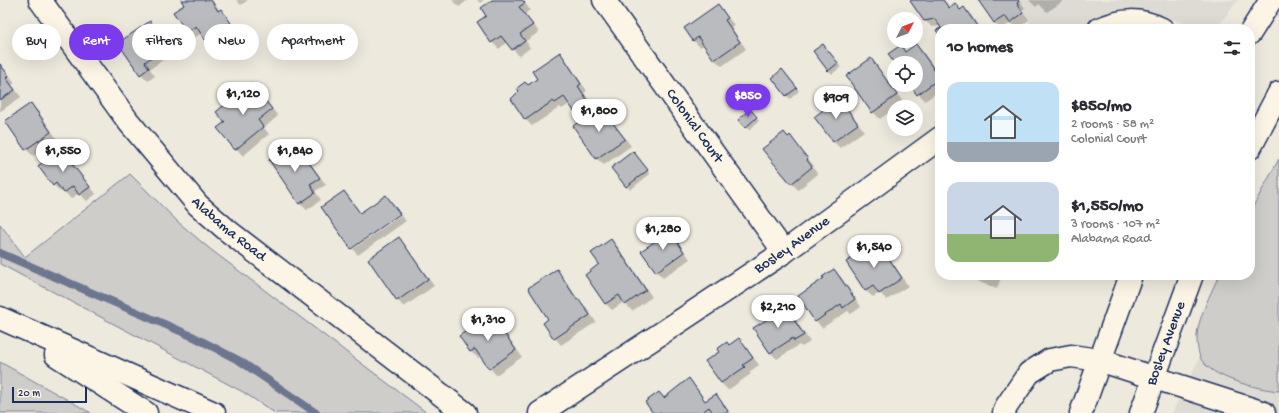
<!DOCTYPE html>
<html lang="en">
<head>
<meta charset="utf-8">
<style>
  :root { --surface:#fff; --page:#f2f2f3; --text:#2b2b33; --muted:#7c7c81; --accent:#7c3aed }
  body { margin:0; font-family:"Gochi Hand",sans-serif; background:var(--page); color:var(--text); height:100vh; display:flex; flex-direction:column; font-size:15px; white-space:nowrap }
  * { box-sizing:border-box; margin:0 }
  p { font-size:13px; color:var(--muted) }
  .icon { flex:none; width:22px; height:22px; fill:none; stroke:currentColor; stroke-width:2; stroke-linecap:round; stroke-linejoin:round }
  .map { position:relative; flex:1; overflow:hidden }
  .drawer { position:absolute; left:935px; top:24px; width:320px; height:256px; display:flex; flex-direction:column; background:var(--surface); border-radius:16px; box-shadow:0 4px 16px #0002 }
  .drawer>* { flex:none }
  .banner { position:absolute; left:12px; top:24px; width:380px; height:36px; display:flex; gap:8px }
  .needle { width:26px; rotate:49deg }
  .tools { position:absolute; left:887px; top:12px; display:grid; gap:8px }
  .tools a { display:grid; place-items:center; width:36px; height:36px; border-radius:50%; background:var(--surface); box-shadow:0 4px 16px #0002; font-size:20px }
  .scale { position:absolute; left:12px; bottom:10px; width:75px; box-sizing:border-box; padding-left:4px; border:2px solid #1b2f5e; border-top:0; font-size:11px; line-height:14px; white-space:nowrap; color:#1b2f5e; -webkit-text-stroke:3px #fcf5e5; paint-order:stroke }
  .price { position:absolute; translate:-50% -34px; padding:0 9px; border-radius:14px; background:#fff; color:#222; font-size:13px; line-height:26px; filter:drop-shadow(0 1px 2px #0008) }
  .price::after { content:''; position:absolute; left:50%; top:24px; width:12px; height:9px; margin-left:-6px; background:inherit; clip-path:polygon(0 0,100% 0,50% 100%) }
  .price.active { background:var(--accent); color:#fff }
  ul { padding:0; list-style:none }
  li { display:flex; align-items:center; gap:12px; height:100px; padding:0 12px }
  li span { display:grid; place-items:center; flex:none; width:112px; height:80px; border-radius:12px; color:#555 }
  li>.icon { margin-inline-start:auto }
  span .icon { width:48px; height:48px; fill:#fffc; stroke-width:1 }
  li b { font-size:17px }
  h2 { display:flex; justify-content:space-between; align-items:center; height:48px; padding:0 12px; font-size:17px }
  .tag { padding:0 14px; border-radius:18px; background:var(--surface); box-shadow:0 4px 16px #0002; font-size:14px; line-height:36px }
  .tag.active { background:var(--accent); color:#fff }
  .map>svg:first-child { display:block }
  .built { fill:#dedbd4 }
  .green { fill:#cfcdca; stroke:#757e94 }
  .shadow { fill:#0003 }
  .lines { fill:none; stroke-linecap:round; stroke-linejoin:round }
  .stream { stroke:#6c778f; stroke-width:8 }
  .building { fill:#babbbe; stroke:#1b2f5e }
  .minor-casing { stroke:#1b2f5e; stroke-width:25 }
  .secondary-casing { stroke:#1b2f5e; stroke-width:25 }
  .primary-casing { stroke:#1b2f5e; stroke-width:25 }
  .minor { stroke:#fcf5e5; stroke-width:22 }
  .secondary { stroke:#fcf5e5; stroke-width:22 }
  .primary { stroke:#fcf5e5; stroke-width:22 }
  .labels { text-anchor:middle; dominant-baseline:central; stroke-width:3; stroke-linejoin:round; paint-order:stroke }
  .street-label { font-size:15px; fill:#1b2f5e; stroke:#fcf5e5 }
</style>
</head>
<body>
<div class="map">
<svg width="1279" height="413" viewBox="0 0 1279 413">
  <rect width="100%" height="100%" fill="#eee9dd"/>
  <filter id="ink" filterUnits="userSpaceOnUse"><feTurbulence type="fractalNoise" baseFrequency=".025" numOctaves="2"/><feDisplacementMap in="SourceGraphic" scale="8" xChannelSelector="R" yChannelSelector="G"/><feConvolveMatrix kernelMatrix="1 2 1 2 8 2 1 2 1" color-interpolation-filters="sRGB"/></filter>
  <g filter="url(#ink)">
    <g class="built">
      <path d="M1013 0H1238L1216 29H1197L1171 18 1149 11 1131 8 1107 13 1074 29H1035Z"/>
      <path d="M1200 357 1212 371 1267 390 1279 391V413H1172Z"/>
    </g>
    <g class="green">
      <path d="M1279 159V391C1258 389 1209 378 1200 357 1198 352 1197 343 1197 339 1196 322 1212 291 1219 275H1250V212Z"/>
      <path d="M130 174 178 222 210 249 427 413H275L243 392 0 264V224L25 257Z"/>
      <path d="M0 362 91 413H0Z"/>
    </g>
    <g class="shadow">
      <path d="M182 0H212L220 11V10L227 17 236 30 213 46 202 33 194 38 188 31 185 5Z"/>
      <path d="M236 0H248L241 5Z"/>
      <path d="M452 0H468L459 7Z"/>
      <path d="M477 0H484L480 3Z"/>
      <path d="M494 0H523L530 10 525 14 539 32 526 41 530 48 519 56 507 42 499 49 492 42 488 16Z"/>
      <path d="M914 0H944L950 8 955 4 962 11 964 9 971 15 980 29H940L942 28 941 26 932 27 925 21Z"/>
      <path d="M980 0H1019L1025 8 1022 10 1029 20 1017 29 1011 23 1001 29 995 23Z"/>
      <path d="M1029 0H1061L1062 2 1047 12 1039 4 1036 7Z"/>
      <path d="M718 5 734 25 731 27 746 49 722 66 715 60 705 44 700 47 694 41 685 28Z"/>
      <path d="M150 22 156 29 173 53 150 69 155 76 148 81 141 74Z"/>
      <path d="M916 45 923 52 940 76V90L925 101 911 85H916V63H896L901 47 906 52Z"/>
      <path d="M826 48 841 67 832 74 828 70Z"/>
      <path d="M559 54 566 60 587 91 584 93 594 108 581 117 570 104 562 109 560 107 532 126 526 120 512 100 539 79Z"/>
      <path d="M870 59 877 66 903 102 896 107H894V109L880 119 873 112Z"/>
      <path d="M0 63 15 83 12 85 21 97 1 111 0 110Z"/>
      <path d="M786 74 799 91 790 99 773 78Z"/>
      <path d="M258 91 278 116 264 128 269 134 243 156 218 128Z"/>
      <path d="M839 100 846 106 864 131 840 148 834 142 816 117Z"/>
      <path d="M31 105 38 111 57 139 33 156 26 149Z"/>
      <path d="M600 108 607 114 631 146 604 165 597 159 574 126Z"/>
      <path d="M753 114 759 121 749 130 739 120Z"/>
      <path d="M790 137 814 166 813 168 818 174 798 190 792 183 788 138Z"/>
      <path d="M292 145 301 155 302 154 309 161 326 185 315 191 321 200 307 210 300 204 270 160Z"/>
      <path d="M60 150 67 156 96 194 87 201 79 193 71 199 63 190 60 192 54 185Z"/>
      <path d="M637 156 650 174 630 190 627 186Z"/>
      <path d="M344 192 351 199 361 214 386 196 400 213 351 247Z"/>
      <path d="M401 215 406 221 358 255 353 249Z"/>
      <path d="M669 232 676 239 690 259 663 278 656 271Z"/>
      <path d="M399 239 405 245 434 286 404 307 397 300Z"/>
      <path d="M611 240 618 247 652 297 632 311 624 302 612 310 606 304 601 265Z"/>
      <path d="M877 243 884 249 908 286 887 300 880 293 873 297 866 291 847 263Z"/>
      <path d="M556 270 563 277 579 300 586 307 596 322 561 345 555 338 550 319Z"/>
      <path d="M834 270 841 277 861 307 851 314 848 311 822 328 816 321 825 279Z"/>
      <path d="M961 275H1002L997 289Z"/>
      <path d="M783 304 790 311 810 342 802 347 799 345 777 359 770 352 768 320Z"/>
      <path d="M491 315 498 322 522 357 496 375 490 368 481 356 478 358 471 352 460 336Z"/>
      <path d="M739 339 745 346 759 365 749 372 751 374 728 390 721 383 707 361 720 352 727 343 730 346Z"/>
      <path d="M689 379 695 386 706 402 716 395 730 413H654L659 393 665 398Z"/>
    </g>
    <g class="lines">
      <path class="stream" d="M0 253 194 337 240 361 316 413"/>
    </g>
    <g class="building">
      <path d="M181 0H211L218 11 221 9 231 23 205 40 196 26 187 32 173 12 184 5Z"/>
      <path d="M492 0H522L525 3 519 7 533 25 520 34 525 41 512 50 501 36 491 43 477 22 486 16 481 8Z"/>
      <path d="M912 0H943L949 8 955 3 960 10 964 7 979 29H940V36L936 30 941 28 935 19 924 21 910 1Z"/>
      <path d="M978 0H1018L1019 1 1017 3 1023 13 1010 23 1005 16 994 23Z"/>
      <path d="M718 4 728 18 725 20 740 42 714 60 698 37 693 41 684 28Z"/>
      <path d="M150 21 167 46 145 62 149 68 140 75 118 43Z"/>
      <path d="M823 44 838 63 828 71 813 51Z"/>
      <path d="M916 44 940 78 917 95 910 85H916V63H894L888 54 901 45 905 52Z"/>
      <path d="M560 52 581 84 578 86 588 101 574 111 564 97 555 103 553 101 525 120 511 99 519 91 517 88 525 82 528 85 537 79 532 71Z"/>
      <path d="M871 58 897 95 872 113 846 76Z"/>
      <path d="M0 64 9 76 6 78 15 90 0 100Z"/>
      <path d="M782 69 797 88 786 96 772 78Z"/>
      <path d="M251 83 272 109 258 120 263 127 235 150 217 128 225 122 216 112Z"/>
      <path d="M839 98 858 124 833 142 814 117Z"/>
      <path d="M31 103 51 132 25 150 5 121Z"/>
      <path d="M600 106 625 139 596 159 573 126Z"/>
      <path d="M750 109 757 117 745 128 738 120Z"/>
      <path d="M784 132 788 137 790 135 808 159 807 160 812 167 791 184 762 149Z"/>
      <path d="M292 144 299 154 302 153 320 178 310 184 315 193 299 204 269 160Z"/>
      <path d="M60 148 90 187 79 195 73 186 64 193 56 183 53 186 38 166Z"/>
      <path d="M633 151 648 170 626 187 611 168Z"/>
      <path d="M344 191 360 213 386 195 400 214 351 249 321 207Z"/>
      <path d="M670 231 684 252 656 272 641 251Z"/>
      <path d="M399 237 428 279 397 301 368 259Z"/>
      <path d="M611 239 646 290 625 305 619 295 605 304 585 275 599 264 591 253Z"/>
      <path d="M877 241 902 278 879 294 873 286 865 291 846 262Z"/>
      <path d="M557 269 577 300 579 299 590 315 554 339 543 323 548 319 528 288Z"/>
      <path d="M834 269 855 299 843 308 841 304 815 322 798 296 824 278 822 277Z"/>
      <path d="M783 303 804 335 794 341 793 338 770 353 753 328 766 320 763 316Z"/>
      <path d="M491 314 516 350 489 369 475 349 470 352 459 336Z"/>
      <path d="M739 338 753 358 743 365 745 367 721 383 705 361 719 352 717 349 727 342 729 345Z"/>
      <path d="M689 378 705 401 716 394 728 411 726 413H713L709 407 701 413H653L645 402 659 392 664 398Z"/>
    </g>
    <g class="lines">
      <g class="minor-casing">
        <g id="minor">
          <path id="s1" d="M40 0 128 121 198 205 228 231 465 413"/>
          <path id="s2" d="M604 0 784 252"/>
          <path d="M1099 29C1122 19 1139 18 1162 29"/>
          <path id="s3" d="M540 413 677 323 784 252 940 138"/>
          <path d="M1004 413 1006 407 1029 373 1050 360 1071 356 1099 360 1264 413"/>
        </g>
      </g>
      <g class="secondary-casing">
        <g id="secondary">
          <path d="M0 318 214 413"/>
          <path d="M56 355 146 413"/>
        </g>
      </g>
      <g class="primary-casing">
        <g id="primary">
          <path d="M1250 33 1271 0"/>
          <path d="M1250 148 1279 93"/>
          <path d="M1081 413 1131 275"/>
          <path id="s4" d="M1141 413 1192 275"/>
        </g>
      </g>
      <use href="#minor" class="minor"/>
      <use href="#secondary" class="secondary"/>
      <use href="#primary" class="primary"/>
    </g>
  </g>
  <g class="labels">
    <g class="street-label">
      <text stroke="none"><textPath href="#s2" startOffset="155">Colonial Court</textPath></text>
      <text stroke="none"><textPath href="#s1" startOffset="298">Alabama Road</textPath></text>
      <text stroke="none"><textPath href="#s3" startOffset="303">Bosley Avenue</textPath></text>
      <text stroke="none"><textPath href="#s4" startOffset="74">Bosley Avenue</textPath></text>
    </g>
  </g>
</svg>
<div class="tools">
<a><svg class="needle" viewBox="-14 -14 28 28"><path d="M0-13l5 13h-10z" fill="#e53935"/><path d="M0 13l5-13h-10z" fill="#7c7c81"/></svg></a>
<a><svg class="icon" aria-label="locate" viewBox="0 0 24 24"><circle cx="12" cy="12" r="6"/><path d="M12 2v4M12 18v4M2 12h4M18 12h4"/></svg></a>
<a><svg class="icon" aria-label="layers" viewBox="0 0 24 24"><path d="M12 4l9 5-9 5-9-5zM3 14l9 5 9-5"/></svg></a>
</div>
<div class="scale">20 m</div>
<b class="price" style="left:243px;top:116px">$1,120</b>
<b class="price active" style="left:748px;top:118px">$850</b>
<b class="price" style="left:836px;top:120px">$909</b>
<b class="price" style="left:599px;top:133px">$1,800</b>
<b class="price" style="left:63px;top:173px">$1,550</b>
<b class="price" style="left:295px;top:173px">$1,840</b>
<b class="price" style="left:663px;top:251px">$1,280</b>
<b class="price" style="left:874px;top:269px">$1,540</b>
<b class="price" style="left:778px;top:329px">$2,210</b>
<b class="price" style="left:488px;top:342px">$1,310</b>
<div class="banner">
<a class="tag">Buy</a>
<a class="tag active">Rent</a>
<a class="tag">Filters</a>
<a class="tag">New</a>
<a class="tag">Apartment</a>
</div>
<section class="drawer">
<h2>10 homes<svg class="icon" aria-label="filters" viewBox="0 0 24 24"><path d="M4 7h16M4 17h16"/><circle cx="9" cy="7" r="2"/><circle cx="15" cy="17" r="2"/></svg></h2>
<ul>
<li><span style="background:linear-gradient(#bfe0f5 75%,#9aa5b1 0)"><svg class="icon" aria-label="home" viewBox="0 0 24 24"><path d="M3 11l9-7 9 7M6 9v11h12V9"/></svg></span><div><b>$850/mo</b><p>2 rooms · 58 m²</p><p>Colonial Court</p></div></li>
<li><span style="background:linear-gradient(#c9d6e8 65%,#8fb573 0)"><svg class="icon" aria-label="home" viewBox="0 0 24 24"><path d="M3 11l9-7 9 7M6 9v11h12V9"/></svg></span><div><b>$1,550/mo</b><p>3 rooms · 107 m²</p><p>Alabama Road</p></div></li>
</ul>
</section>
</div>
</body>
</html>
